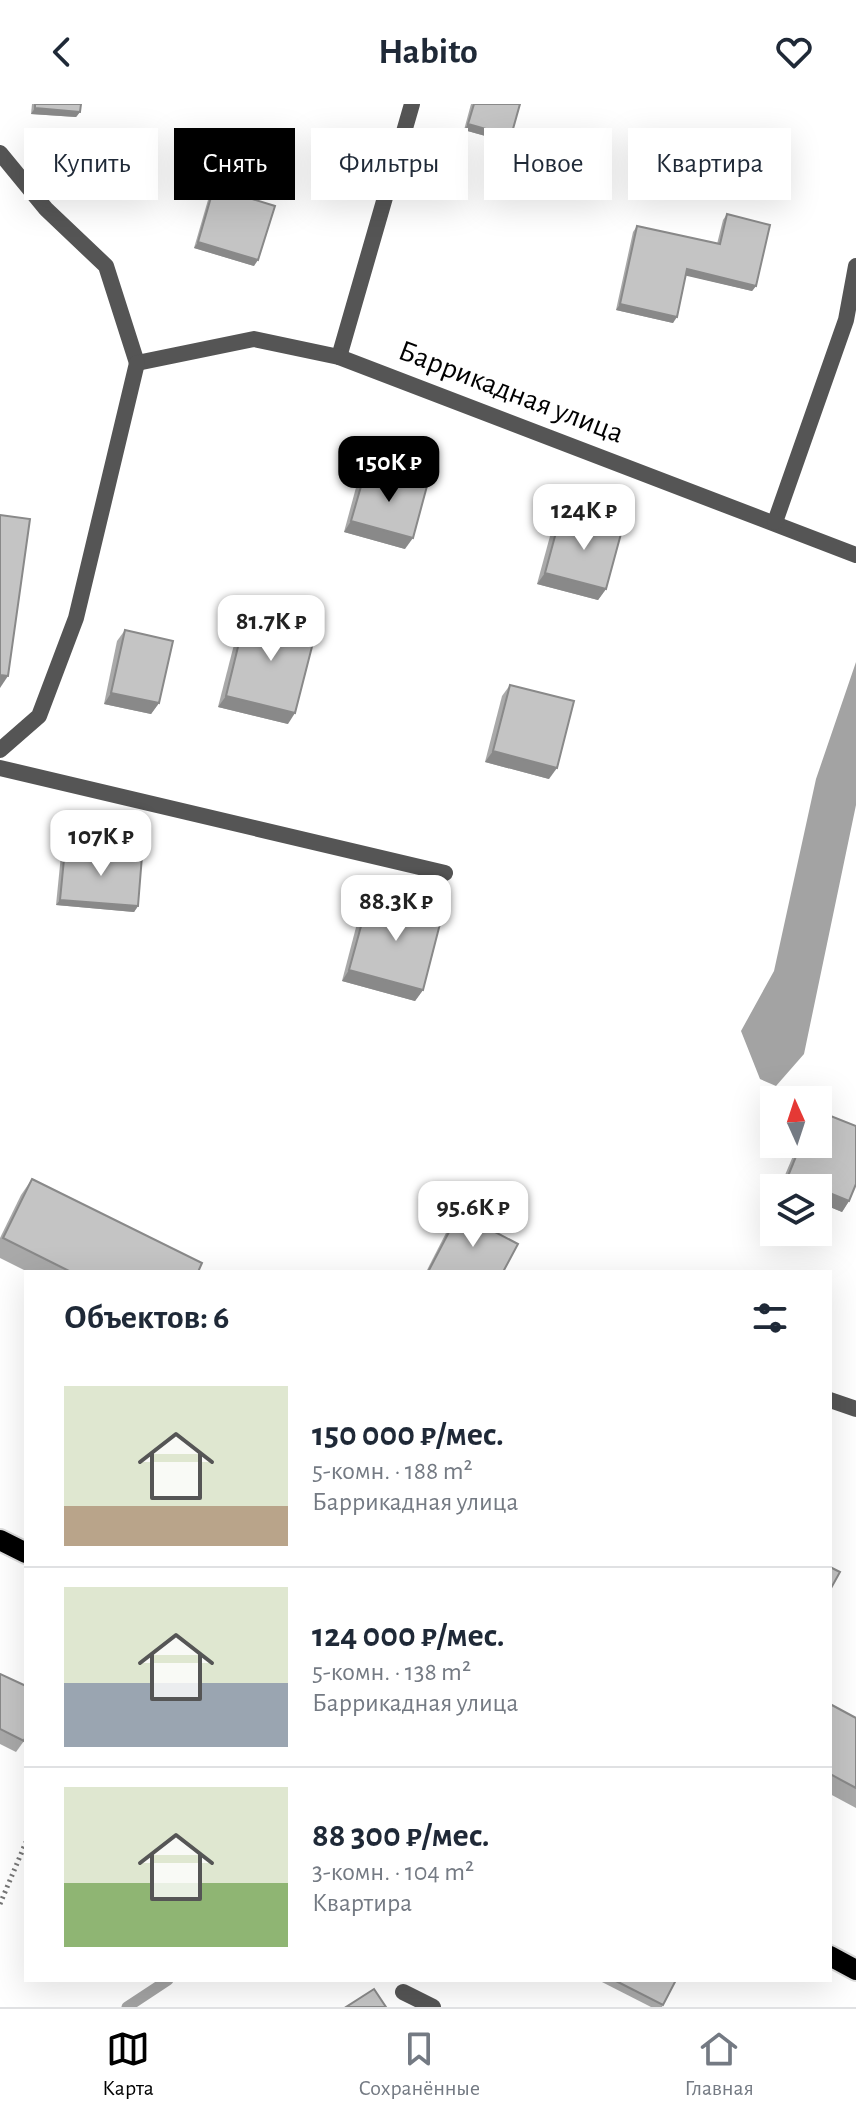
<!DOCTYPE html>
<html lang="ru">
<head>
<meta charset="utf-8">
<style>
  :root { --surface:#fff; --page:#f2f2f3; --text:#1f2937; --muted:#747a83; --line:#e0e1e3; --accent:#000 }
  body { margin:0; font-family:"Alegreya Sans",sans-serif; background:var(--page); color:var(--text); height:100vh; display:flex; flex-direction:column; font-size:30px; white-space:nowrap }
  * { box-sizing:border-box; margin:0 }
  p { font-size:26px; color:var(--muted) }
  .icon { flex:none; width:44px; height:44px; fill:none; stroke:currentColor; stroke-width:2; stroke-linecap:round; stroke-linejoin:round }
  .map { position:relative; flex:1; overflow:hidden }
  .panel { position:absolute; left:24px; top:1166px; width:808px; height:712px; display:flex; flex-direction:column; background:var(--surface); border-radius:0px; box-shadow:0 8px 32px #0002 }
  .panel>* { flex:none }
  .top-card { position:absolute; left:24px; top:24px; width:808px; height:72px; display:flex; gap:16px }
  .needle { width:52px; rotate:357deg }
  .tools { position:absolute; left:760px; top:982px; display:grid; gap:16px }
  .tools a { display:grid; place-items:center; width:72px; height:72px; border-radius:0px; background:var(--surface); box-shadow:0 8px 32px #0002; font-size:40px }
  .price { position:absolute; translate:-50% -68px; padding:0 18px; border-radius:16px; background:#fff; color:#222; font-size:26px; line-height:52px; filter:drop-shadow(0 2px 4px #0008) }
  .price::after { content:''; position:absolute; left:50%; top:48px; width:24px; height:18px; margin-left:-12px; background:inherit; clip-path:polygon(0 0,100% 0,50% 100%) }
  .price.active { background:var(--accent); color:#fff }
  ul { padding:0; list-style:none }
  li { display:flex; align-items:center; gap:24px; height:200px; padding:0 40px }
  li+li { border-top:2px solid var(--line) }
  li span { display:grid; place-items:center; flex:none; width:224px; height:160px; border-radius:0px; color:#555 }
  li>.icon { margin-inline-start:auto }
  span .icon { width:96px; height:96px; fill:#fffc; stroke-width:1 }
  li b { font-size:34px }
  h2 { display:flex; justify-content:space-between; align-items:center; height:96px; padding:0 40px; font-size:34px }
  .tag { padding:0 28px; border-radius:0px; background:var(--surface); box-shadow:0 8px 32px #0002; font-size:28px; line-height:72px }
  .tag.active { background:var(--accent); color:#fff }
  header { display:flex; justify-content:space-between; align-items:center; height:104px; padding:0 40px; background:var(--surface); font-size:36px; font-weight:700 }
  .tabs { display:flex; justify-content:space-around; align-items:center; height:112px; border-top:2px solid var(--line); background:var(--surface); font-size:22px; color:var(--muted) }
  .tabs a { display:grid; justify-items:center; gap:4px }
  .tabs .active { color:var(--accent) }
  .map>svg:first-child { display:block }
  .water { fill:#a3a3a3 }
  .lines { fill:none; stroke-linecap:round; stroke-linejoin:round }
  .stream { stroke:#a3a3a3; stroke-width:11 }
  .primary-casing { stroke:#dbdbdb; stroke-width:24 }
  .path { stroke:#777; stroke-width:5; stroke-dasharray:2 4; stroke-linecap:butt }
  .service { stroke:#555; stroke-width:16 }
  .minor { stroke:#555; stroke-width:16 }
  .primary { stroke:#000; stroke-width:20 }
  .wall { fill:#a9a9a9 }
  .shaded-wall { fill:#898989 }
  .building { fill:#c4c4c4; stroke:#898989; stroke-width:2 }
  .labels { text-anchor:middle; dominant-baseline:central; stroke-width:6; stroke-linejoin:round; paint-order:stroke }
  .street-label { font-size:30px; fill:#000; stroke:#fff }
</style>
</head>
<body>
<header><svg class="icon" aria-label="back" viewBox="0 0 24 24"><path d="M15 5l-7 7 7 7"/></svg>Habito<svg class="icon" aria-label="heart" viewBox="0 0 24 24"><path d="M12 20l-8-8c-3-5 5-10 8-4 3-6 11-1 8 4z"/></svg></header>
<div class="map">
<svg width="856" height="1903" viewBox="0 0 856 1903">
  <rect width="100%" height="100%" fill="#fff"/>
  <path class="water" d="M856 558V701L804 950 776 982 760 975 741 927 774 867 816 675Z"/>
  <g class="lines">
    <path class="stream" d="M127 1903 168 1876"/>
    <g class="primary-casing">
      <g id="primary">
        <path d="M0 1436 26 1449"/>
        <path d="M830 1852 856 1866"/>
      </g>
    </g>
    <path class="path" d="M0 1800 26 1738"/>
    <path class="service" d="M0 664 445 769"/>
    <g class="minor">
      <path d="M0 49 46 105 106 162 137 259"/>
      <path d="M339 253 412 0"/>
      <path d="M137 259 254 235 339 253 856 451"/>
      <path d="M775 418 846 216 856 162"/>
      <path d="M0 646 39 612 76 514 137 259"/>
      <path d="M830 1296 856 1305"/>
      <path d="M403 1888 433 1903"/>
    </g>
    <use href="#primary" class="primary"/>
  </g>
  <g class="wall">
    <path d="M32 0H81L80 8 76 13 31 10Z"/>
    <path d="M471 0H520L507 38 464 26Z"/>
    <path d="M214 83 254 162 194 144 210 89Z"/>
    <path d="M727 110 756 182 752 187 686 171 673 219 616 206 633 128 637 122 717 140 723 116Z"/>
    <path d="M366 365 405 445 344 428 358 376Z"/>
    <path d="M561 410 606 485 598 496 537 480 553 421Z"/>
    <path d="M246 510 288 620 218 603 239 521Z"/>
    <path d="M125 526 159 599 151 610 104 600 117 537Z"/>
    <path d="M510 581 549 675 485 658 502 592Z"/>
    <path d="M65 745 138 802 134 808 56 801 61 751Z"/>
    <path d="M369 793 423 886 415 897 342 877 361 804Z"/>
    <path d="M798 1040H818L849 1097 842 1108 818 1098V1084L780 1083Z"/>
    <path d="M32 1075 198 1168H28L0 1154V1134L21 1091Z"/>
    <path d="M459 1109 503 1168H426L448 1125Z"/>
    <path d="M0 1570 24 1637 16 1648 0 1640Z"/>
    <path d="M830 1600 856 1614V1704L830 1690Z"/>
    <path d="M598 1876H676L662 1903H651Z"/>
  </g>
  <g class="shaded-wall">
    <path d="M35 4 80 8 76 13 31 10Z"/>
    <path d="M468 20 511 32 507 38 464 26Z"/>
    <path d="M198 138 258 156 254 162 194 144Z"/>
    <path d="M687 165 756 182 752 187 683 171Z"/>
    <path d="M620 200 677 213 673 219 616 206Z"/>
    <path d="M351 417 413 434 405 445 344 428Z"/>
    <path d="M545 469 606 485 598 496 537 480Z"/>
    <path d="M0 571 8 572 0 584Z"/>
    <path d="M111 589 159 599 151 610 104 600Z"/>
    <path d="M226 592 295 609 288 620 218 603Z"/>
    <path d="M493 647 557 664 549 675 485 658Z"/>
    <path d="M60 796 138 802 134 808 56 801Z"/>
    <path d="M349 866 423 886 415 897 342 877Z"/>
    <path d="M788 1072 817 1084 780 1083Z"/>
    <path d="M818 1084 849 1097 842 1108 818 1098Z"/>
  </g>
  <g class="building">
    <path d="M35 0H81L80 8 35 4Z"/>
    <path d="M474 0H520L511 32 468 20Z"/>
    <path d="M214 83 275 102 258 156 198 138Z"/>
    <path d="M727 110 770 121 756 182 687 165 677 213 620 200 637 122 720 140Z"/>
    <path d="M366 365 427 382 413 434 351 417Z"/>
    <path d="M561 410 622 426 606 485 545 469Z"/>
    <path d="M0 411 30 415 8 572 0 571Z"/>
    <path d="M246 510 316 527 295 609 226 592Z"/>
    <path d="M125 526 173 537 159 599 111 589Z"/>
    <path d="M510 581 574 597 557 664 493 647Z"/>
    <path d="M65 745 142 752 138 802 60 796Z"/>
    <path d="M369 793 442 812 423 886 349 866Z"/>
    <path d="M818 1007 856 1022V1080L849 1097 788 1072 801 1040H818Z"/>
    <path d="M32 1075 202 1159 198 1168H71L3 1134Z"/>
    <path d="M459 1109 518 1140 503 1168H428Z"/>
    <path d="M830 1463 840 1468 830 1486Z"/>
    <path d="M0 1570 26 1582V1631L24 1637 0 1625Z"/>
    <path d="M830 1600 856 1614V1684L830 1670Z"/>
    <path d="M614 1876H676L663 1901Z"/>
    <path d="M374 1885 386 1903H346Z"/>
  </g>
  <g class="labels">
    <g class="street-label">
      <text transform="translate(511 288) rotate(21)">Баррикадная улица</text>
    </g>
  </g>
</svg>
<div class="tools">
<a><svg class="needle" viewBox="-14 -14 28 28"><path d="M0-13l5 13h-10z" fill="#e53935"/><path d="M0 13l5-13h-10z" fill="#747a83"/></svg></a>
<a><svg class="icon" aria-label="layers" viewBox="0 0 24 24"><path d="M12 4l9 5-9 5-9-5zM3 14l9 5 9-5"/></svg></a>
</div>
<b class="price active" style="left:389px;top:400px">150K ₽</b>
<b class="price" style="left:584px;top:448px">124K ₽</b>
<b class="price" style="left:271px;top:559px">81.7K ₽</b>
<b class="price" style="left:101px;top:774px">107K ₽</b>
<b class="price" style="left:396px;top:839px">88.3K ₽</b>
<b class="price" style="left:473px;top:1145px">95.6K ₽</b>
<div class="top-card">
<a class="tag">Купить</a>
<a class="tag active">Снять</a>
<a class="tag">Фильтры</a>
<a class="tag">Новое</a>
<a class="tag">Квартира</a>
</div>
<section class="panel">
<h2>Объектов: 6<svg class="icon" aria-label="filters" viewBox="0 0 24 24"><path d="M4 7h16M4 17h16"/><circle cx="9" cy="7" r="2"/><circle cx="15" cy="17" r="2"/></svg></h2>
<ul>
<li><span style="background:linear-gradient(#dfe7d0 75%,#b9a48a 0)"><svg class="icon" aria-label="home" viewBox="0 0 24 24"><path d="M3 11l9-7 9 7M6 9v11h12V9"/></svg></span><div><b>150 000 ₽/мес.</b><p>5-комн. · 188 m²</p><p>Баррикадная улица</p></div></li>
<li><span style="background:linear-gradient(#dfe7d0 60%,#9aa5b1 0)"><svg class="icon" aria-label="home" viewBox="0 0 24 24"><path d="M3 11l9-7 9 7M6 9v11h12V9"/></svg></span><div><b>124 000 ₽/мес.</b><p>5-комн. · 138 m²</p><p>Баррикадная улица</p></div></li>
<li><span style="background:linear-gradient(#dfe7d0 60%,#8fb573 0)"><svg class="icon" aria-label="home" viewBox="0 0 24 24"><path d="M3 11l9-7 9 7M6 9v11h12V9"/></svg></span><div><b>88 300 ₽/мес.</b><p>3-комн. · 104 m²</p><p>Квартира</p></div></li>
</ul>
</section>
</div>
<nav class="tabs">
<a class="active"><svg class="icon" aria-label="map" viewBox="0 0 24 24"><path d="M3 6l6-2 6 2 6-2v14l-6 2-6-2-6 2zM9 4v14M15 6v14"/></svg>Карта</a>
<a><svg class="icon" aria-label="saved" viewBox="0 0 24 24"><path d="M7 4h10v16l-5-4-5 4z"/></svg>Сохранённые</a>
<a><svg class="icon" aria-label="home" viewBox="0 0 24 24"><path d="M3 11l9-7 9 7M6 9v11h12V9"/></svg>Главная</a>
</nav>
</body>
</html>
